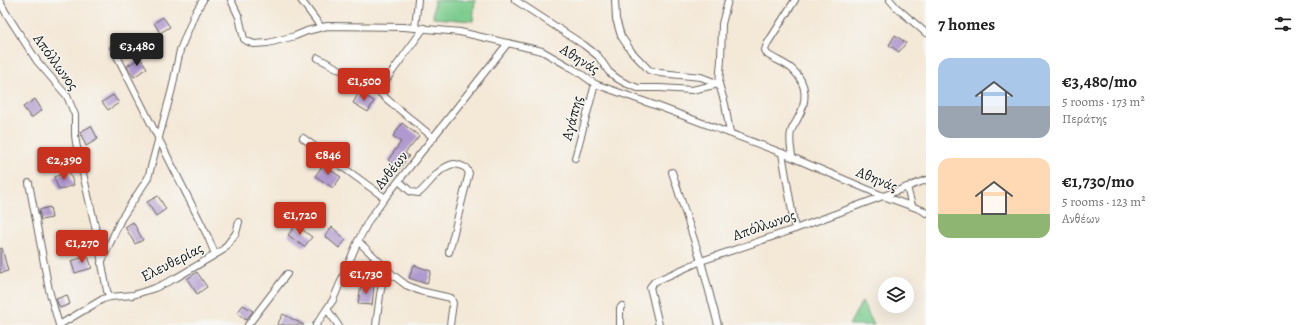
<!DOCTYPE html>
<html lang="en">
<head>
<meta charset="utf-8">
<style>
  :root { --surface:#fff; --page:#f6f6f6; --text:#222; --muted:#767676; --accent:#c8321e }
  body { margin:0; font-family:Alegreya,serif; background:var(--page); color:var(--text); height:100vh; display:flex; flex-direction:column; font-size:15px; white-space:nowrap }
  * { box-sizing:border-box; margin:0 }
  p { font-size:13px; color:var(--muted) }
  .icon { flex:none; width:22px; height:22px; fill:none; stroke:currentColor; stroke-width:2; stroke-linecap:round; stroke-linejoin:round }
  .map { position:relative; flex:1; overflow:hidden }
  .side { display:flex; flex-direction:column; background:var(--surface); width:380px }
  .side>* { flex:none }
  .buttons { position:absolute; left:878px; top:277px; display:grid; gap:8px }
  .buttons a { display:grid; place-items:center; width:36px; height:36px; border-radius:50%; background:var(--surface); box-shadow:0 4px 16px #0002; font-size:20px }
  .price { position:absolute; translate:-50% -34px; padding:0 9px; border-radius:4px; background:var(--accent); color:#fff; font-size:13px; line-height:26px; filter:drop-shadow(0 1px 2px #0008) }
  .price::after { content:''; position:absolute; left:50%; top:24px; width:12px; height:9px; margin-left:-6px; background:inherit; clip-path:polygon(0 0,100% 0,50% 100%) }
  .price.active { background:#222; color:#fff }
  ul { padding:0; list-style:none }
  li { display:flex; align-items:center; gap:12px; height:100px; padding:0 12px }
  li span { display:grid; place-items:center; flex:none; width:112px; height:80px; border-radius:12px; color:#555 }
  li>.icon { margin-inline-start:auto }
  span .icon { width:48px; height:48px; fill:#fffc; stroke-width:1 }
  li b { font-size:17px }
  h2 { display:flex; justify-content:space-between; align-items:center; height:48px; padding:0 12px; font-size:17px }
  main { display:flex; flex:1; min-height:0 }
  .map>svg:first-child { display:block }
  .green { fill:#79cb8c; stroke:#4a7454 }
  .building { fill:#b099ce }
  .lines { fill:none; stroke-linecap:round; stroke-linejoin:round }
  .minor-casing { stroke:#68635d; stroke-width:8 }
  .minor { stroke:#fff; stroke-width:6 }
  .labels { text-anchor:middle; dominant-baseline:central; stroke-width:3; stroke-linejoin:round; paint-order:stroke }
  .street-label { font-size:15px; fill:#1c1c1c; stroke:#f6f6f2 }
</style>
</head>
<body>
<main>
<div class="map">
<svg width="926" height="325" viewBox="0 0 926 325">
  <rect width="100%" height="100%" fill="#f6f6f2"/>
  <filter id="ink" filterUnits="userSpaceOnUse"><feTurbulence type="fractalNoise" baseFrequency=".025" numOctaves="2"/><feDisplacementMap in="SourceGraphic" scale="8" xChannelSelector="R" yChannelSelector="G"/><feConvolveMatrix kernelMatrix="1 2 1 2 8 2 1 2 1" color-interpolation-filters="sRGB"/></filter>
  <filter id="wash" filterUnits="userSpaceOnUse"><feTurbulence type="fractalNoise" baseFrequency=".012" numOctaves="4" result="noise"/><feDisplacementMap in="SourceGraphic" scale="16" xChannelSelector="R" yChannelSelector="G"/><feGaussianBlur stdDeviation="0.9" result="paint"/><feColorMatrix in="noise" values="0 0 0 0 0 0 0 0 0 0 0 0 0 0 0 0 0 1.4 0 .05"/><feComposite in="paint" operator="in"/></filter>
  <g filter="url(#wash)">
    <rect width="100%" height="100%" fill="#f4e8d7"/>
    <g class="green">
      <path d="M434 0H475L473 21 433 18Z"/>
      <path d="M862 301 874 325H849Z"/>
    </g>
    <g id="blocks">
      <g class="building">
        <path d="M163 17 170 27 160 33 154 23Z"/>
        <path d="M895 35 906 43 899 52 889 45Z"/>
        <path d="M140 58 147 68 134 77 127 66Z"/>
        <path d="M359 92 374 101 368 112 353 103Z"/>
        <path d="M113 95 119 103 108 110 102 102Z"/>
        <path d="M35 99 42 110 31 118 23 107Z"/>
        <path d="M402 123 419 136 405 153 409 156 399 169 388 160 401 142 393 136Z"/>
        <path d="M91 126 98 139 86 146 80 132Z"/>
        <path d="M323 165 341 177 333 188 315 176Z"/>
        <path d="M69 171 74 185 59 190 54 177Z"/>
        <path d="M158 196 166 209 156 216 147 202Z"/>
        <path d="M50 207 52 218 41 220 39 210Z"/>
        <path d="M133 222 143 240 135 244 125 227Z"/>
        <path d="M296 225 312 237 304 247 288 235Z"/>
        <path d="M332 227 346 240 339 248 325 236Z"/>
        <path d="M2 248 8 271 0 273V249Z"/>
        <path d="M88 256 92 268 75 273 71 261Z"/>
        <path d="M414 265 431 271 427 284 409 278Z"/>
        <path d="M197 272 207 287 197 294 187 279Z"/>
        <path d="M361 284 374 286 372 305 358 304Z"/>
        <path d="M67 295 70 304 60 308 56 299Z"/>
        <path d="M243 305 253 311 246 320 237 313Z"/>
        <path d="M283 314 304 325H277Z"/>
      </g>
    </g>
  </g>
  <g filter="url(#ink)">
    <use href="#blocks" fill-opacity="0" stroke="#68635d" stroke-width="1"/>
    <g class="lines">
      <g class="minor-casing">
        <g id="minor">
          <path d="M231 0 239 17 244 39 247 41 254 44 268 43 295 36 307 31 327 26 404 27 460 32 542 51 577 71 595 84 660 107 782 153 883 196 922 210 926 213"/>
          <path d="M301 0 321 27"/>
          <path d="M515 0 584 45 598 56 609 72 618 79 625 83 638 88H660L692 90 719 84 721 60 722 24 728 0"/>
          <path d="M615 0 616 19 621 36 631 51 649 70 660 73 701 77 719 84 725 104 730 133"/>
          <path d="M890 0 896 7 926 33"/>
          <path d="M0 2 6 13 37 61 67 96 75 115V135L76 143 95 226 107 291 110 297"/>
          <path d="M415 27 418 0"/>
          <path d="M113 48 208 237 215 254"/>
          <path d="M318 58 352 76 378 91 389 101 434 138"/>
          <path d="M378 91 424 28"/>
          <path d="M303 138 385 198"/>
          <path d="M782 153 795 229"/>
          <path d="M792 156C791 148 789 140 791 132 792 127 796 123 798 118 807 102 808 84 793 70 786 63 775 60 767 54L765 50 767 44 795 0"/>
          <path d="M575 158 595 84"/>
          <path d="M672 172 701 261 718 325"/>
          <path d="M399 181 411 192 419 193C430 184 438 167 454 164 458 164 462 166 466 168L469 173 449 252"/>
          <path d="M29 183 49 290 59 325 103 299 110 297 133 295 155 288 176 278 223 250 236 233 239 222"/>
          <path d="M907 187 912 206"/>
          <path d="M358 241 393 275 406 285 420 291 451 298 453 303 450 325"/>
          <path d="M101 263 121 219 148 178 172 89 180 50 195 13 203 0"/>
          <path d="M327 309 338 325"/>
          <path d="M248 325 287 274"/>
          <path d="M316 325 333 300 358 241 369 220 385 198 508 43"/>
          <path d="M376 325 380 295 385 267"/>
          <path d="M620 325V308L622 306"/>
          <path d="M659 325 650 287 654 282 701 261 795 229 926 180"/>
        </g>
      </g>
      <use href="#minor" class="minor"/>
    </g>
  </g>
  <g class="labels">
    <g class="street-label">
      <text transform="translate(580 59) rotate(32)">Αθηνάς</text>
      <text transform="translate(56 62) rotate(54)">Απόλλωνος</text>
      <text transform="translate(572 118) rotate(-75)">Αγάπης</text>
      <text transform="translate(391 170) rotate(-51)">Ανθέων</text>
      <text transform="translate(877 179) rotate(22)">Αθηνάς</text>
      <text transform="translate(764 225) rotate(-19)">Απόλλωνος</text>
      <text transform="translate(172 262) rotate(-27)">Ελευθερίας</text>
    </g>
  </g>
</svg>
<div class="buttons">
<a><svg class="icon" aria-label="layers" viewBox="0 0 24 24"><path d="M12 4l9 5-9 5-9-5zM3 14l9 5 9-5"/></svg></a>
</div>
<b class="price active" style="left:137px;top:67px">€3,480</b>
<b class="price" style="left:364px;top:102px">€1,500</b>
<b class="price" style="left:328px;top:176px">€846</b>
<b class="price" style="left:64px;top:181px">€2,390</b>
<b class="price" style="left:300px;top:236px">€1,720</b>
<b class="price" style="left:82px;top:264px">€1,270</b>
<b class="price" style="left:366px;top:295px">€1,730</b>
</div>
<section class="side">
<h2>7 homes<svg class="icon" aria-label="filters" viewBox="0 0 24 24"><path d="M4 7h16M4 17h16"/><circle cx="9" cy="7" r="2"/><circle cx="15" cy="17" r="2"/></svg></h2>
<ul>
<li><span style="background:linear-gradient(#a9c7e8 60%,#9aa5b1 0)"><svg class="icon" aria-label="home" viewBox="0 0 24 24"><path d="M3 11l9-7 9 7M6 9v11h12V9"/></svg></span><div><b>€3,480/mo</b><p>5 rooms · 173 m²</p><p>Περάτης</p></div></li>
<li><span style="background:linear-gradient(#ffd9b3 70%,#8fb573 0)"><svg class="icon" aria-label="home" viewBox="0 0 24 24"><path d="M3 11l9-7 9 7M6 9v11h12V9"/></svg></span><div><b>€1,730/mo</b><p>5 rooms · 123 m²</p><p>Ανθέων</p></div></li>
</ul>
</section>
</main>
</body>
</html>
